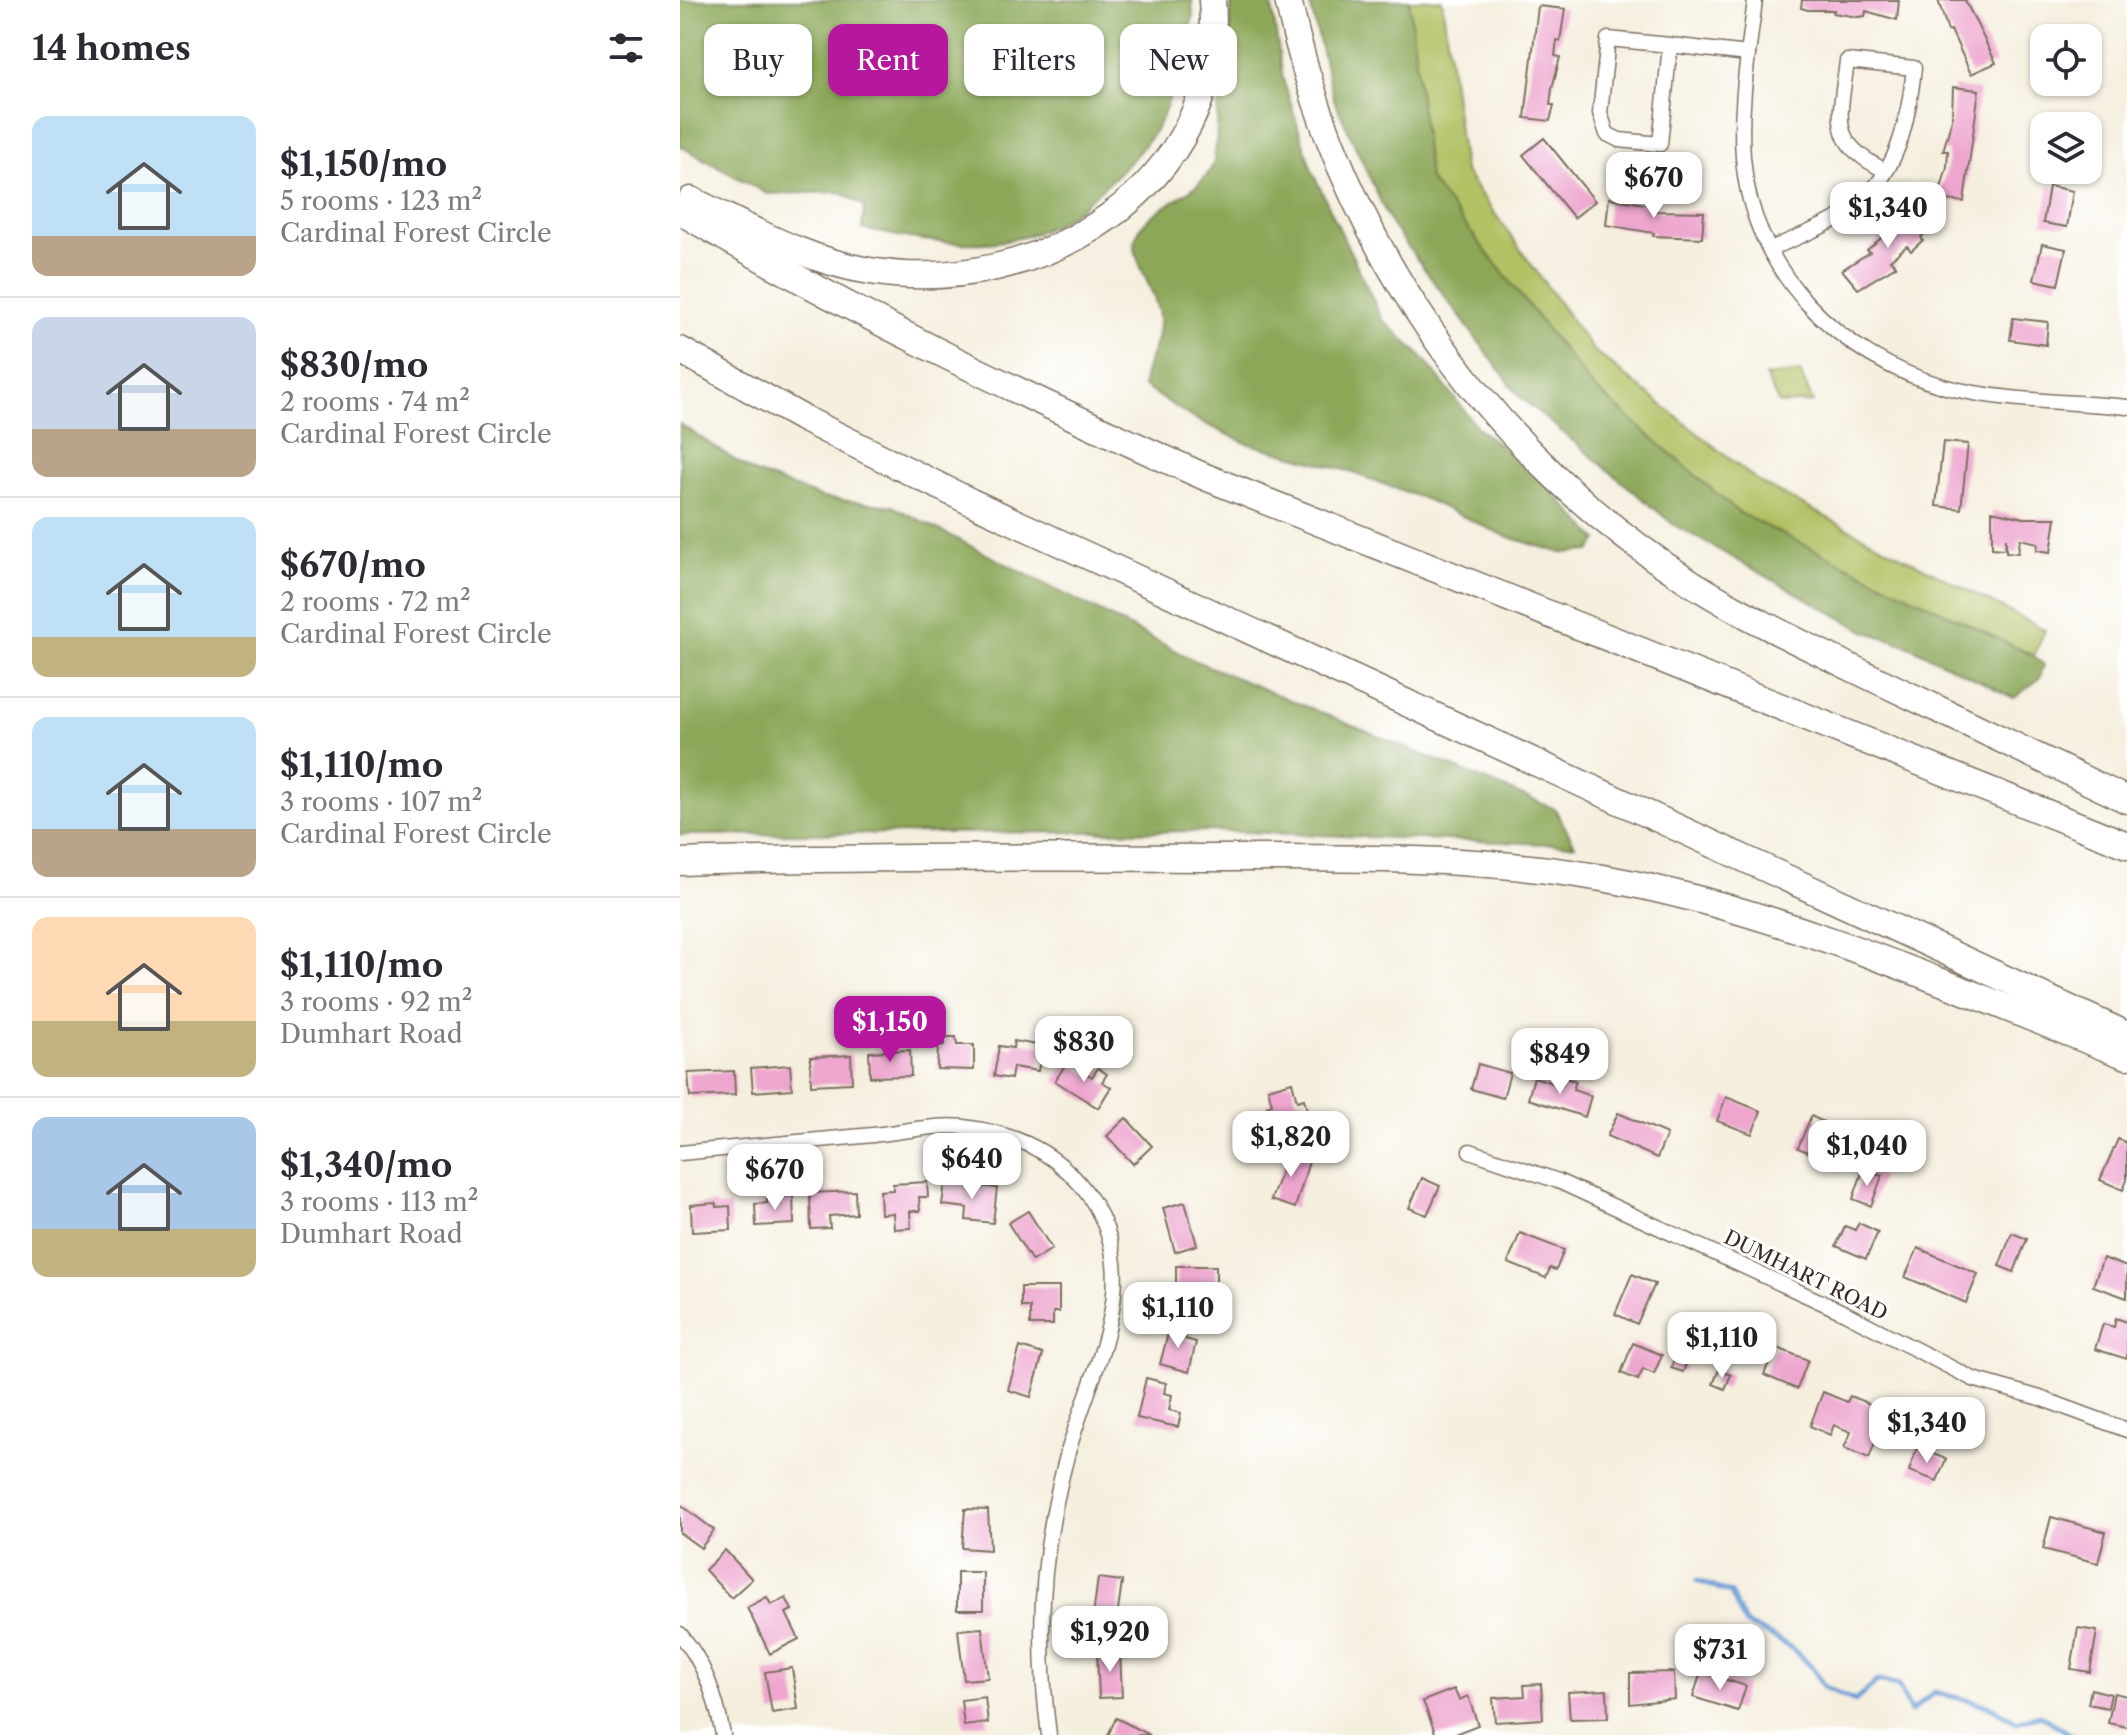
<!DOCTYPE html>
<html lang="en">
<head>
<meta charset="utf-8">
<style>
  :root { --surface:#fff; --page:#f7f7f7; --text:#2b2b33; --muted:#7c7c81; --line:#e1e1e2; --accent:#b5179e }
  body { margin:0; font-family:"Libre Caslon Text",serif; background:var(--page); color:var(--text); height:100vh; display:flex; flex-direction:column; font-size:30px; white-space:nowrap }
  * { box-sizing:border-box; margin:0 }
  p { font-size:26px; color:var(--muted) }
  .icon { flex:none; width:44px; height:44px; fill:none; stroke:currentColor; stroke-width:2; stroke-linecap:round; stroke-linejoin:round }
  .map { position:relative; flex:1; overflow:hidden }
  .side { display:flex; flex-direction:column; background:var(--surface); width:680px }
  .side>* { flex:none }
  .guide { position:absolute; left:24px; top:24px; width:760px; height:72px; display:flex; gap:16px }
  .fabs { position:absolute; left:1350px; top:24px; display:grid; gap:16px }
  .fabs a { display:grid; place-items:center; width:72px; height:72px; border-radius:16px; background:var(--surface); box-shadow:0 2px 6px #0004; font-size:40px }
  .price { position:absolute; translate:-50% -68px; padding:0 18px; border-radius:16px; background:#fff; color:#222; font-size:26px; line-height:52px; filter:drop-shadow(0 2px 4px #0008) }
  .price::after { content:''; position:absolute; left:50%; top:48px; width:24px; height:18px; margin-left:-12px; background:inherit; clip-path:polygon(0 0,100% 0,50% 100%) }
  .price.selected { background:var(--accent); color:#fff }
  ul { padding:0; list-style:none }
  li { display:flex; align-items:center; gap:24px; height:200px; padding:0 32px }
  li+li { border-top:2px solid var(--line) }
  li span { display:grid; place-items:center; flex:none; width:224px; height:160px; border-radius:16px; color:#555 }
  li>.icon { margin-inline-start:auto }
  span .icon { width:96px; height:96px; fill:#fffc; stroke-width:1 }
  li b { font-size:34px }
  h2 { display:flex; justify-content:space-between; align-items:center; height:96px; padding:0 32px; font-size:34px }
  .pill { padding:0 28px; border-radius:16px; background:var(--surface); box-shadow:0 2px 6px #0004; font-size:28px; line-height:72px }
  .pill.selected { background:var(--accent); color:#fff }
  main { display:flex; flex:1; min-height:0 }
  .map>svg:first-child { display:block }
  .green { fill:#b1c163; stroke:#767640; stroke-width:2 }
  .forest { fill:#8ca759; stroke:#64683c; stroke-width:2 }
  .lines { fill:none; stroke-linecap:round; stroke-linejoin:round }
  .stream { stroke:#699cd5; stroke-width:5 }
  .building { fill:#eea6cf }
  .street-casing { stroke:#7c6f61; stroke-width:17 }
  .highway-casing { stroke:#7c6f61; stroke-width:29 }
  .street { stroke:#fff; stroke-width:14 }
  .highway { stroke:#fff; stroke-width:26 }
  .labels { text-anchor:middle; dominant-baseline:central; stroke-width:6; stroke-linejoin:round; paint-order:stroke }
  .street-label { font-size:20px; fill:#3b2a1e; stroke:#fff }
</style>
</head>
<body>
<main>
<section class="side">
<h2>14 homes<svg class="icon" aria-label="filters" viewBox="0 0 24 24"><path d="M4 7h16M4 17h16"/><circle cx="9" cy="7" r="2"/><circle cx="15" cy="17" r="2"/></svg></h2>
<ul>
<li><span style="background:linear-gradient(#bfe0f5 75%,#b9a48a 0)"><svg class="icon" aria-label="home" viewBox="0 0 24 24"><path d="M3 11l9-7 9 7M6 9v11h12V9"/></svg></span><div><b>$1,150/mo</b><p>5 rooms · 123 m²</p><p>Cardinal Forest Circle</p></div></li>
<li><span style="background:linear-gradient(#c9d6e8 70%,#b9a48a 0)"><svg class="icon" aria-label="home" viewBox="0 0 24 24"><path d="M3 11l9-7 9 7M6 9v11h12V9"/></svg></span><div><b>$830/mo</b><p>2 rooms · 74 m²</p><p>Cardinal Forest Circle</p></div></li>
<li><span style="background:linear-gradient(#bfe0f5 75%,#c2b280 0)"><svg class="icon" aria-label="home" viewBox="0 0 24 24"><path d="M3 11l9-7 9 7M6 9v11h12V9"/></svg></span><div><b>$670/mo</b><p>2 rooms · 72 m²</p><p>Cardinal Forest Circle</p></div></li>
<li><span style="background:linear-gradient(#bfe0f5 70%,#b9a48a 0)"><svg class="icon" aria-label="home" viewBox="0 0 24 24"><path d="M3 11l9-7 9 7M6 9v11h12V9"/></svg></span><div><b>$1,110/mo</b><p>3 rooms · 107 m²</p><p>Cardinal Forest Circle</p></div></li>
<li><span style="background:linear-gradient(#ffd9b3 65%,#c2b280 0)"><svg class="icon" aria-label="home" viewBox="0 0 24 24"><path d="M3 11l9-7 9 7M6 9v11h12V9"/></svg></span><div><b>$1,110/mo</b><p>3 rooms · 92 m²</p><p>Dumhart Road</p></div></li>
<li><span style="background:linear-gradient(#a9c7e8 70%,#c2b280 0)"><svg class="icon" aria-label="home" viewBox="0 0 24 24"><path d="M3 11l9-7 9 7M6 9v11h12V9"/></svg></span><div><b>$1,340/mo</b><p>3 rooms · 113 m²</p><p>Dumhart Road</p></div></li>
</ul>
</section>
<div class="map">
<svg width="1447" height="1735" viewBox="0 0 1447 1735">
  <rect width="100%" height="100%" fill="#fff"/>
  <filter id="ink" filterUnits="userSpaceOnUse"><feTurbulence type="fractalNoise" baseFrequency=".0125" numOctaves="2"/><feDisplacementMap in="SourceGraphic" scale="16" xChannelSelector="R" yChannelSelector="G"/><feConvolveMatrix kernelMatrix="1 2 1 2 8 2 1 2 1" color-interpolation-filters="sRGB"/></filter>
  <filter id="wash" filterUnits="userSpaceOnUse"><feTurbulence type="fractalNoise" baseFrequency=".006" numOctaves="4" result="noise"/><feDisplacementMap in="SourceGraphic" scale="32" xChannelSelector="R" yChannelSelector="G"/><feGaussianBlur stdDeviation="1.8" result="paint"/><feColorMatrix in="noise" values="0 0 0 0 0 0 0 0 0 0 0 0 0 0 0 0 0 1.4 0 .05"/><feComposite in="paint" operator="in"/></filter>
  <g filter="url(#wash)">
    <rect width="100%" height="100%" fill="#f5efde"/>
    <g class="green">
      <path d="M729 0H762L784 171 913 350 1080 483 1365 630 1354 656 1059 513 911 385 749 179Z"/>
      <path d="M1120 372 1133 402 1099 404 1085 376Z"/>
    </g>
    <g class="forest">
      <path d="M0 0H512L513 17C503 49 496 86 482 117 471 142 448 164 428 183 410 199 392 217 370 227 312 255 242 241 182 229L184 206 160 192 87 194 0 146Z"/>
      <path d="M552 0H591L603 79 632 171 702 319 744 359 797 427 856 475 918 540 910 551 881 553 825 536 747 500 665 470 566 443 513 418 463 386C464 360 481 347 479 316 477 293 452 260 455 241 463 205 521 198 533 164 538 148 536 126 538 109 540 95 546 82 548 67 551 45 548 22 552 0Z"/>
      <path d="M629 0H729L749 179 911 385 1059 513 1354 656 1364 665 1359 679 1334 698 1229 646 1185 631 994 525 839 396 711 224 654 100Z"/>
      <path d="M0 424 73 472 143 498 212 506 518 662 875 809 895 845 535 831 0 835Z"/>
    </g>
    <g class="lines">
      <path class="stream" d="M1017 1581 1051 1593 1065 1624C1098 1638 1128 1653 1144 1687L1175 1701 1197 1681 1218 1685 1231 1712 1254 1692 1307 1705 1337 1722 1360 1715 1392 1735"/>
    </g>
    <g id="blocks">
      <g class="building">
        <path d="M1122 0H1219L1217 20 1186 11 1185 16 1178 17 1153 13 1154 10H1128L1121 8Z"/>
        <path d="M1258 0H1285L1316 63 1291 74 1271 30 1268 31Z"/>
        <path d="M858 6 885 9 880 41 877 40 875 56 880 57 872 89 870 105H874L870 121 845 118Z"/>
        <path d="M1273 87 1299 90 1284 202 1258 199 1267 167 1268 151H1263L1272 119Z"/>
        <path d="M864 138 915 201 894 218 843 155Z"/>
        <path d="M1369 186 1393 191 1387 227 1363 223Z"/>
        <path d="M929 198 976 206V211L1024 212 1022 238 973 236 974 233 926 225Z"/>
        <path d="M1236 207 1253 227 1241 237 1243 240 1231 251 1227 246 1210 260 1216 266 1178 289 1162 270 1190 252 1187 250 1212 229 1214 231 1224 226 1228 222 1224 218Z"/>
        <path d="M1362 244 1386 249 1378 285 1354 280Z"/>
        <path d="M1333 318 1368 322 1366 345 1330 340Z"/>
        <path d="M1263 442 1288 444 1281 509 1256 506Z"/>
        <path d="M1312 511 1344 518H1376L1371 552 1357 550 1358 543 1340 539 1338 553 1326 552V538L1325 549 1312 548Z"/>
        <path d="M264 1037H276L277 1045H294V1070L257 1069 258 1046H264Z"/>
        <path d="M334 1041 363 1046 358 1071 333 1067 331 1079 314 1076 319 1046 333 1048Z"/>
        <path d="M230 1050 231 1076 190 1077 189 1052Z"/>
        <path d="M171 1055 172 1083 131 1085 130 1057Z"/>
        <path d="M387 1062 412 1077 418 1068 427 1074 422 1082 431 1087 418 1108 375 1081Z"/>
        <path d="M798 1064 830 1073 823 1098 791 1089Z"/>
        <path d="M110 1065 112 1089 73 1092 71 1068Z"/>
        <path d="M54 1071 55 1095 10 1097 8 1073Z"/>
        <path d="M854 1077 882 1086 885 1078 896 1081 893 1090 911 1096 905 1117 848 1099Z"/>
        <path d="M612 1082 617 1101 624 1099 630 1120 594 1130 587 1106 592 1104 588 1089Z"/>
        <path d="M1046 1097 1081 1111 1072 1134 1037 1121Z"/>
        <path d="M938 1113 987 1134 977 1158 927 1136Z"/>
        <path d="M1131 1116 1166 1133 1154 1163 1118 1148Z"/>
        <path d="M446 1118 472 1146 453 1164 427 1136Z"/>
        <path d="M1438 1139 1447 1143V1180L1443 1190 1420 1180Z"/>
        <path d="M609 1150 630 1158 615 1208 591 1200Z"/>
        <path d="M1183 1170 1202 1176 1191 1206 1173 1199Z"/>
        <path d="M742 1178 760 1186 747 1215 729 1208Z"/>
        <path d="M247 1182 248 1197H239L240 1211H230L231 1228 214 1229 213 1213 201 1214 200 1191 213 1190V1184Z"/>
        <path d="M265 1182 317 1188 313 1223 286 1220 287 1208 262 1205Z"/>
        <path d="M175 1191 176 1214 149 1216 150 1228 131 1229 130 1193Z"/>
        <path d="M113 1196 114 1224 76 1226 75 1204 87 1203V1197Z"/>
        <path d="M505 1202 517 1245 495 1252 483 1208Z"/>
        <path d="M36 1203 37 1207 50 1206 51 1230 12 1232 11 1205Z"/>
        <path d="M348 1211 372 1249 352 1261 328 1223Z"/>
        <path d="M1179 1223 1198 1232 1186 1259 1156 1246 1165 1226 1175 1230Z"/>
        <path d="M840 1233 884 1250 876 1270 870 1268 866 1278 828 1263Z"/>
        <path d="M1332 1233 1347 1239 1334 1272 1319 1266Z"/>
        <path d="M1238 1248 1298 1274 1286 1303 1225 1277Z"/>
        <path d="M1423 1258 1447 1267V1298L1413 1286Z"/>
        <path d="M496 1266H536V1284H526V1310H496Z"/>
        <path d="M952 1274 975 1284 957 1324 935 1314Z"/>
        <path d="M341 1287H379V1312H373V1325H350V1307H341Z"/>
        <path d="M1030 1315 1060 1329 1048 1356 1032 1349 1028 1357 1014 1350Z"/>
        <path d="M1436 1318 1447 1322V1359L1415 1349 1423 1324 1434 1327Z"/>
        <path d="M490 1326 507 1331 505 1339 516 1342 509 1372 480 1364Z"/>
        <path d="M1005 1329 1017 1334 1003 1372 991 1368Z"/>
        <path d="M953 1343 982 1355 974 1374 963 1369 958 1380 941 1373Z"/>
        <path d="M340 1347 363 1354 351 1397 328 1390Z"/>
        <path d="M1095 1347 1128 1360 1117 1389 1084 1375Z"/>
        <path d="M1039 1370 1051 1375 1045 1389 1033 1384Z"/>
        <path d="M466 1378 486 1383 484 1393 492 1395 489 1410 501 1413 498 1427 457 1418Z"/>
        <path d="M1143 1392 1167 1402 1170 1396 1207 1411 1189 1458 1164 1448 1171 1432 1154 1425 1150 1435 1130 1426Z"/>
        <path d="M1237 1448 1266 1459 1257 1481 1229 1471Z"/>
        <path d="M0 1504 34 1530 21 1548 0 1533Z"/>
        <path d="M285 1509 308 1510 310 1550 282 1548Z"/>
        <path d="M1371 1517 1426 1532 1418 1563 1363 1549Z"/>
        <path d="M45 1550 72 1579 51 1598 25 1570Z"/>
        <rect x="277" y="1572" width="26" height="38"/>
        <path d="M418 1578 442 1581 435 1633 411 1630Z"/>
        <path d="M87 1597 91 1605 106 1598 112 1610 106 1613 119 1639 90 1654 67 1608Z"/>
        <path d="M302 1628 308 1678 284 1680 278 1630Z"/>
        <path d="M1398 1628 1417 1631 1410 1672 1391 1669Z"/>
        <path d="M440 1651 442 1697 419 1698 417 1652Z"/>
        <path d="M112 1668 118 1709 92 1713 85 1672Z"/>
        <path d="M994 1672 995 1699 950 1704V1673Z"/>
        <path d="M1021 1672 1066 1686 1058 1711 1013 1697Z"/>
        <path d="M861 1684 863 1719 815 1722 813 1698 845 1696 844 1685Z"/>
        <path d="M774 1689 779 1700 788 1696 798 1725 772 1735H756L743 1701Z"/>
        <path d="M1411 1689 1431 1694 1428 1708 1408 1704Z"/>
        <path d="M927 1690 928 1718 890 1719 888 1692Z"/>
        <path d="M1434 1693 1447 1696V1727L1428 1723Z"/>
        <path d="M305 1697 308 1723 284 1726 281 1700Z"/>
        <path d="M436 1718 470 1735H428Z"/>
      </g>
    </g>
  </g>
  <g filter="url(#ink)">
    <use href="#blocks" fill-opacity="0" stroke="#7c6f61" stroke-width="2"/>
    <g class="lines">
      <g class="street-casing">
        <g id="street">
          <path d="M1075 0C1069 51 1059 105 1063 157 1071 271 1160 358 1266 387 1324 402 1388 401 1447 407"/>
          <path d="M990 45 928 39 920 113 927 134 939 140 980 144 990 45 1068 54"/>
          <path d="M1091 249C1116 237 1146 227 1169 211 1218 177 1228 123 1234 68L1167 61C1160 119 1147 142 1206 171"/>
          <path d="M790 1151 878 1181 1165 1313 1293 1379 1360 1398 1447 1430"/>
          <path d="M0 1153C64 1147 129 1141 193 1135 222 1132 255 1124 284 1127 330 1133 369 1148 400 1184 468 1266 420 1350 393 1436 385 1460 379 1487 374 1512 359 1586 359 1661 369 1735"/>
          <path d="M0 1634C25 1663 36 1698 43 1735"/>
        </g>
      </g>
      <g class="highway-casing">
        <g id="highway">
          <path d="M608 0C659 238 804 451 1010 582 1070 620 1135 650 1199 681 1282 720 1364 760 1447 800"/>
          <path d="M11 200C68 227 126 261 190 271 358 299 547 187 532 0"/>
          <path d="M0 211C169 312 344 396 523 476L1447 845"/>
          <path d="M0 350 122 418 291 502 1447 1035"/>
          <path d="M0 862C176 857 352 857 527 858 668 858 811 855 949 883 1122 919 1284 992 1447 1056"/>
        </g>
      </g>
      <use href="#street" class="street"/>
      <use href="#highway" class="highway"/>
    </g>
  </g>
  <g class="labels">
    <g class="street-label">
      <text transform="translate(1126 1275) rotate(26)">DUMHART ROAD</text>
    </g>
  </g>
</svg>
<div class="fabs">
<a><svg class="icon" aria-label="locate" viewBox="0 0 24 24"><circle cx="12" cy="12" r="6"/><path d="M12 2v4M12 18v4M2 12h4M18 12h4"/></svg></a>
<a><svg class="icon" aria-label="layers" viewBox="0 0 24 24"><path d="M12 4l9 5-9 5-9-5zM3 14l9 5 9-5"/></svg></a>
</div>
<b class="price" style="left:974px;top:220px">$670</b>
<b class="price" style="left:1208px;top:250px">$1,340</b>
<b class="price selected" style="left:210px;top:1064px">$1,150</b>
<b class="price" style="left:404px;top:1084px">$830</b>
<b class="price" style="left:880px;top:1096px">$849</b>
<b class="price" style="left:611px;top:1179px">$1,820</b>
<b class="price" style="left:1187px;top:1188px">$1,040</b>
<b class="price" style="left:292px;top:1201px">$640</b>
<b class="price" style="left:95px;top:1212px">$670</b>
<b class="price" style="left:498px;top:1350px">$1,110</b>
<b class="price" style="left:1042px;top:1380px">$1,110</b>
<b class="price" style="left:1247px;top:1465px">$1,340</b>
<b class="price" style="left:430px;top:1674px">$1,920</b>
<b class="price" style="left:1040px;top:1692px">$731</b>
<div class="guide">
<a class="pill">Buy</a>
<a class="pill selected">Rent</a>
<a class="pill">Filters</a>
<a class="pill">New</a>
</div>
</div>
</main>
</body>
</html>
